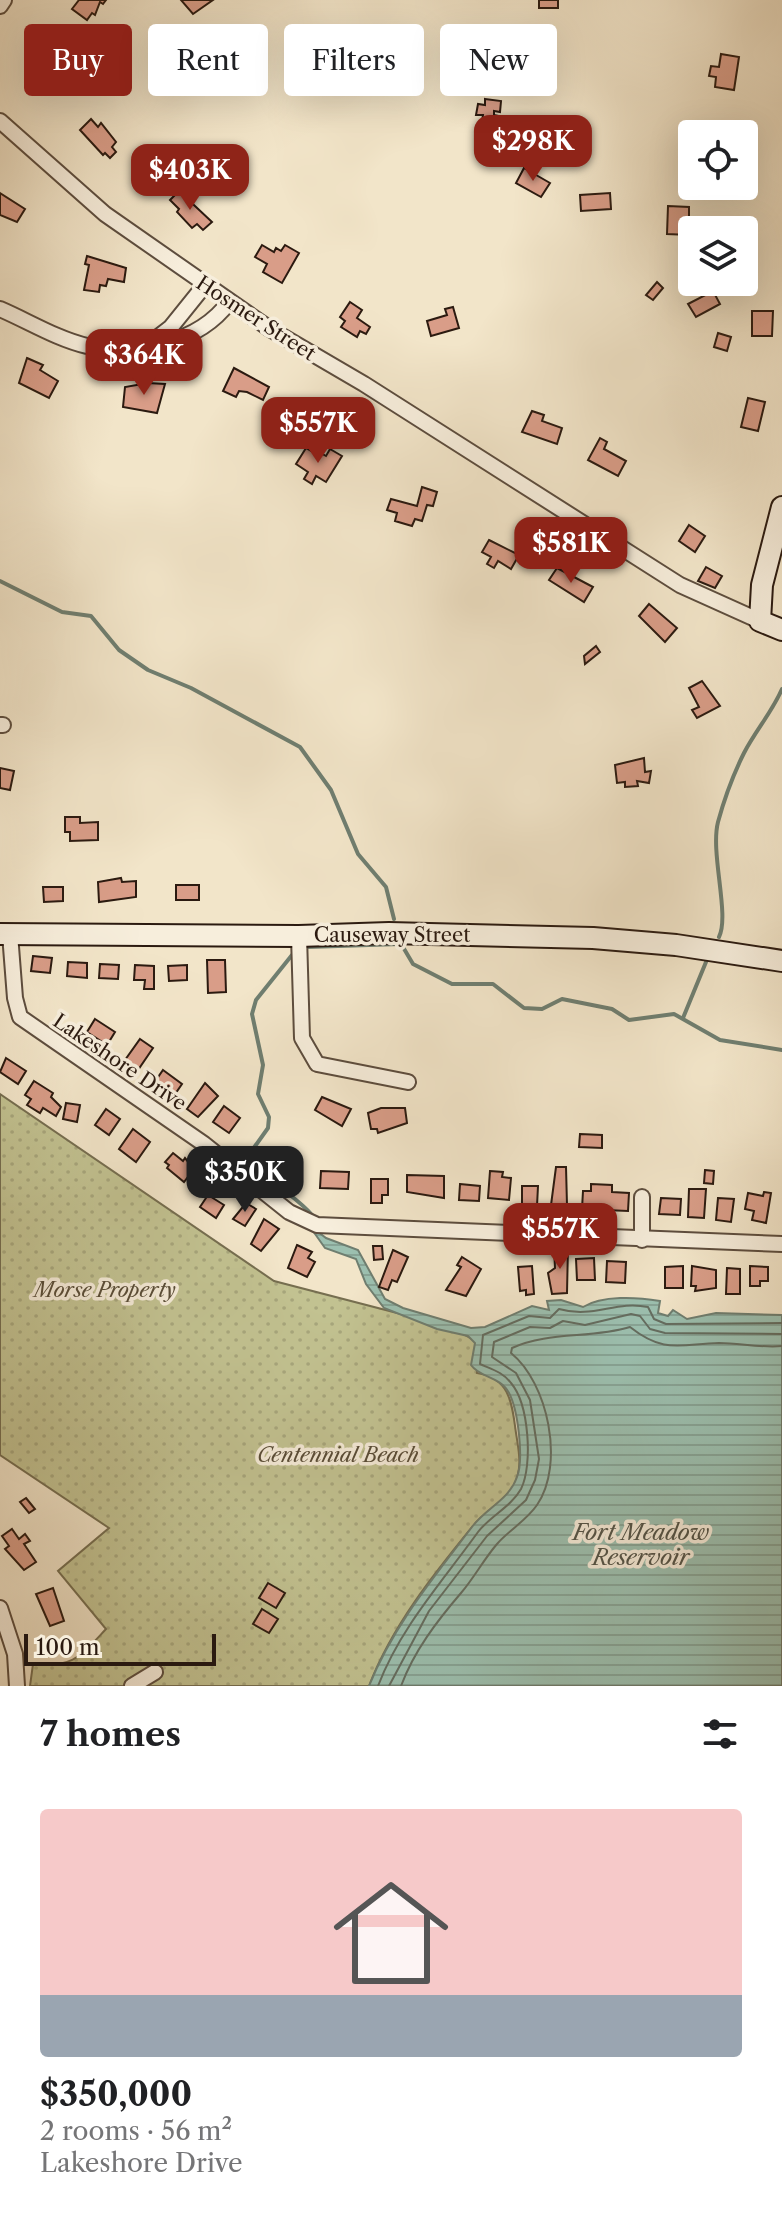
<!DOCTYPE html>
<html lang="en">
<head>
<meta charset="utf-8">
<style>
  :root { --surface:#fff; --page:#f6f6f6; --text:#202124; --muted:#757577; --accent:#8f2418 }
  body { margin:0; font-family:"Libre Caslon Text",serif; background:var(--page); color:var(--text); height:100vh; display:flex; flex-direction:column; font-size:30px; white-space:nowrap }
  * { box-sizing:border-box; margin:0 }
  p { font-size:26px; color:var(--muted) }
  .icon { flex:none; width:44px; height:44px; fill:none; stroke:currentColor; stroke-width:2; stroke-linecap:round; stroke-linejoin:round }
  .map { position:relative; height:1686px; overflow:hidden }
  .panel { display:flex; flex-direction:column; background:var(--surface); flex:1 }
  .panel>* { flex:none }
  .hud { position:absolute; left:24px; top:24px; width:734px; height:72px; display:flex; gap:16px }
  .buttons { position:absolute; left:678px; top:120px; display:grid; gap:16px }
  .buttons a { display:grid; place-items:center; width:80px; height:80px; border-radius:8px; background:var(--surface); box-shadow:0 8px 32px #0002; font-size:40px }
  .scale { position:absolute; left:24px; bottom:20px; width:192px; box-sizing:border-box; padding-left:8px; border:4px solid #2b1a10; border-top:0; font-size:22px; line-height:28px; white-space:nowrap; color:#2b1a10; -webkit-text-stroke:6px #f7eedc; paint-order:stroke }
  .price { position:absolute; translate:-50% -68px; padding:0 18px; border-radius:16px; background:var(--accent); color:#fff; font-size:26px; line-height:52px; filter:drop-shadow(0 2px 4px #0008) }
  .price::after { content:''; position:absolute; left:50%; top:48px; width:24px; height:18px; margin-left:-12px; background:inherit; clip-path:polygon(0 0,100% 0,50% 100%) }
  .price.on { background:#222; color:#fff }
  ul { padding:0; list-style:none }
  li { display:grid; align-content:center; gap:16px; height:424px; padding:0 40px }
  li span { display:grid; place-items:center; height:248px; border-radius:8px; color:#555 }
  li>.icon { margin-inline-start:auto }
  span .icon { width:144px; height:144px; fill:#fffc; stroke-width:1 }
  li b { font-size:34px }
  h2 { display:flex; justify-content:space-between; align-items:center; height:96px; padding:0 40px; font-size:34px }
  .pill { padding:0 28px; border-radius:8px; background:var(--surface); box-shadow:0 8px 32px #0002; font-size:28px; line-height:72px }
  .pill.on { background:var(--accent); color:#fff }
  .map>svg:first-child { display:block }
  .park { fill:url(#park-dots); stroke:#766e50; stroke-width:2 }
  .water { fill:url(#water-rules); stroke:#6f7e70; stroke-width:2 }
  .lines { fill:none; stroke-linecap:round; stroke-linejoin:round }
  .shore { stroke:#646d60; stroke-width:2 }
  .stream { stroke:#6f7e70; stroke-width:4 }
  .building { fill:#d99d88; stroke:#2b1a10; stroke-width:2 }
  .street-casing { stroke:#5d4d3e; stroke-width:18 }
  .secondary-casing { stroke:#2b1a10; stroke-width:24 }
  .street { stroke:#f7eedc; stroke-width:14 }
  .secondary { stroke:#f7eedc; stroke-width:20 }
  .labels { text-anchor:middle; dominant-baseline:central; stroke-width:7; stroke-linejoin:round; paint-order:stroke }
  .street-label { font-size:20px; fill:#2b1a10; stroke:#f7eedc }
  .park-label { font-size:20px; font-style:italic; fill:#584c37; stroke:#f7eedc }
  .water-label { font-size:22px; font-style:italic; fill:#535448; stroke:#f7eedc }
</style>
</head>
<body>
<div class="map">
<svg width="782" height="1686" viewBox="0 0 782 1686">
  <defs>
    <pattern id="park-dots" width="8" height="8" patternUnits="userSpaceOnUse" patternTransform="scale(2)"><rect width="8" height="8" fill="#c2c291"/><path d="M2 2h.1M6 6h.1" fill="none" stroke="#a7a67c" stroke-width="1.8" stroke-linecap="round"/></pattern>
    <pattern id="water-rules" width="6" height="5" patternUnits="userSpaceOnUse" patternTransform="scale(2)"><rect width="6" height="5" fill="#9cc0b0"/><path d="M0 2.5h6" fill="none" stroke="#87a496"/></pattern>
  </defs>
  <rect width="100%" height="100%" fill="#f2e5c9"/>
  <filter id="stains"><feTurbulence type="fractalNoise" baseFrequency=".0025" numOctaves="4"/><feColorMatrix values="0 0 0 0 .2 0 0 0 0 .09 0 0 0 0 .02 0 0 0 .5 -.17"/></filter>
  <radialGradient id="worn" r=".72"><stop offset=".6" stop-color="#630" stop-opacity="0"/><stop offset="1" stop-color="#630" stop-opacity=".3"/></radialGradient>
  <path class="park" d="M0 1094 274 1281 451 1327 477 1342V1373C511 1378 512 1405 516 1433 519 1452 523 1469 513 1487 503 1503 484 1511 473 1526 433 1575 392 1626 369 1686H30L33 1664C73 1668 80 1657 106 1629L58 1571 109 1528 0 1455Z"/>
  <path class="water" d="M308 1224 326 1238 358 1250 385 1299 403 1308 471 1328 485 1327 532 1306 549 1310 547 1301 561 1300 583 1307C602 1295 637 1297 660 1301L658 1313 668 1316 673 1310 687 1319 716 1313 782 1315V1686H369C393 1626 434 1577 472 1527 486 1508 509 1500 517 1477 524 1459 518 1410 509 1393 500 1376 480 1378 471 1365L475 1343 468 1336 437 1329 384 1308 366 1284 356 1259 325 1248Z"/>
  <g class="lines">
    <g class="shore">
      <path d="M378 1686C400 1628 442 1582 478 1532 490 1516 511 1507 521 1489 533 1465 529 1404 511 1383 503 1372 491 1369 480 1364L483 1335 529 1316 550 1318 559 1309C594 1319 615 1300 648 1307L654 1319 666 1324 782 1323"/>
      <path d="M389 1686 429 1611 487 1536 526 1500 535 1480 539 1459 530 1400 516 1373 492 1357 494 1342 530 1327 550 1328 563 1321 585 1325 631 1314 640 1316 650 1329 665 1333 782 1334"/>
      <path d="M401 1686C414 1651 437 1621 461 1593 474 1578 484 1559 497 1544 509 1530 526 1521 537 1505 565 1464 548 1383 511 1353L512 1348C548 1331 591 1339 630 1327 664 1354 680 1344 719 1343 740 1343 760 1348 782 1346"/>
    </g>
    <g class="stream">
      <path d="M0 581 62 612 91 616 119 650 148 670 191 688 300 747 331 790 358 854 386 887 394 919"/>
      <path d="M719 937C730 915 710 853 718 822 724 800 734 773 744 753 756 730 772 712 782 689"/>
      <path d="M400 942 413 964 452 984H493L524 1008 542 1009 562 999 612 1009 629 1020 674 1014 720 1040 782 1050"/>
      <path d="M307 947 400 944"/>
      <path d="M292 955 256 1000 252 1014 263 1065 258 1094 269 1117 268 1128 253 1149C260 1181 293 1192 312 1215"/>
      <path d="M683 1018 706 962"/>
    </g>
  </g>
  <g class="building">
    <path d="M79 0H106L103 4 100 2 95 15 92 13 87 20 72 9Z"/>
    <path d="M181 0H213L193 14Z"/>
    <rect x="539" y="0" width="19" height="8"/>
    <path d="M721 54 739 57 734 90 715 87 716 77 709 76 711 66 719 67Z"/>
    <path d="M485 99 501 101 500 112 494 111V115L499 116 496 137 480 135 483 115H476L478 104 485 105Z"/>
    <path d="M91 119 98 127 101 123 116 142 112 147 116 152 110 158 105 153 103 155 80 130Z"/>
    <path d="M524 168 550 183 541 197 516 183Z"/>
    <path d="M179 191 212 222 203 230 197 224 192 228 177 212 179 209 170 200Z"/>
    <path d="M0 193 25 209 17 222 0 215Z"/>
    <path d="M610 193 611 209 581 211 580 195Z"/>
    <path d="M668 206 689 207V235L667 234Z"/>
    <path d="M262 245 274 252 276 248 281 251 285 245 299 253 282 283 263 272 267 264 255 257Z"/>
    <path d="M87 256 126 268 124 282 108 279 106 286 100 285 99 292 84 290 89 265 85 264Z"/>
    <path d="M657 282 663 288 653 300 646 295Z"/>
    <path d="M713 291 720 304 696 317 688 304Z"/>
    <path d="M350 302 362 310 357 318 370 327 366 334 360 331 357 337 341 327 345 321 340 317Z"/>
    <path d="M453 307 459 328 431 336 427 321 447 315 445 309Z"/>
    <path d="M752 311H773L772 336H752Z"/>
    <path d="M718 333 731 337 727 351 714 347Z"/>
    <path d="M27 358 43 365 40 370 58 381 49 398 19 383Z"/>
    <path d="M234 368 269 387 263 400 247 392 239 391 236 397 223 391Z"/>
    <path d="M148 383 165 384 157 413 123 407 125 387Z"/>
    <path d="M748 398 765 402 758 431 741 427Z"/>
    <path d="M532 411 544 415 542 421 562 428 557 444 522 432Z"/>
    <path d="M600 438 607 442 604 449 626 461 618 476 588 460Z"/>
    <path d="M306 448 318 455 319 452 326 456 330 449 342 456 326 482 316 476 312 484 304 479 308 472 296 464Z"/>
    <path d="M422 487 437 492 433 506 427 505 422 521 415 519 412 526 395 521 397 513 387 510 391 499 417 506Z"/>
    <path d="M689 525 705 536 695 552 679 541Z"/>
    <path d="M489 540 519 555 511 569 498 561 494 568 487 564 491 557 482 552Z"/>
    <path d="M706 567 722 576 715 588 698 581Z"/>
    <path d="M557 568 593 587 584 602 549 580Z"/>
    <path d="M649 604 677 628 665 642 639 616Z"/>
    <path d="M596 646 600 652 585 664 584 656Z"/>
    <path d="M702 681 720 706 697 718 692 710 699 707 689 688Z"/>
    <path d="M644 758 645 772 651 771 649 783 637 781 638 786 625 787V782L617 783 615 765Z"/>
    <path d="M0 768 14 771 10 790 0 788Z"/>
    <path d="M65 817H80V823L98 822V840L70 841V832H65Z"/>
    <path d="M121 878 122 882 136 881V897L99 902 98 882Z"/>
    <rect x="176" y="885" width="23" height="15"/>
    <path d="M43 887H63V901L44 902Z"/>
    <path d="M33 956 52 958 50 973 31 971Z"/>
    <path d="M207 960H225L226 992 208 993Z"/>
    <path d="M68 962 87 963V978L67 976Z"/>
    <path d="M100 964 119 965 118 979 99 978Z"/>
    <path d="M135 965 154 966V989H144L145 980H134Z"/>
    <path d="M187 965V980L169 981 168 966Z"/>
    <path d="M95 1019 115 1032 107 1045 87 1032Z"/>
    <path d="M140 1039 153 1048 138 1070 125 1060Z"/>
    <path d="M6 1058 26 1071 18 1084 0 1072Z"/>
    <path d="M163 1070 182 1084 173 1097 154 1083Z"/>
    <path d="M34 1081 53 1093 51 1097 61 1107 56 1116 43 1108 40 1113 27 1105 31 1099 25 1095Z"/>
    <path d="M205 1083 218 1096 198 1117 187 1109Z"/>
    <path d="M322 1097 351 1109 342 1126 315 1110Z"/>
    <path d="M66 1103 80 1105 77 1122 63 1119Z"/>
    <path d="M224 1106 240 1118 229 1133 213 1122Z"/>
    <path d="M381 1108H405L407 1123 378 1133 377 1129H371L368 1113Z"/>
    <path d="M106 1109 120 1119 109 1135 95 1125Z"/>
    <path d="M133 1129 150 1142 136 1162 119 1149Z"/>
    <path d="M580 1134 602 1135V1148L579 1147Z"/>
    <path d="M173 1153 183 1161 185 1158 194 1169 184 1182 167 1168 169 1165 165 1162Z"/>
    <path d="M556 1167H566L567 1205H551Z"/>
    <path d="M705 1170 714 1171 713 1184 704 1183Z"/>
    <path d="M321 1171 349 1172 348 1189 320 1188Z"/>
    <path d="M490 1171 503 1172 502 1177 511 1178 509 1200 488 1198Z"/>
    <path d="M407 1175 444 1176V1198L407 1192Z"/>
    <path d="M371 1179H388V1195H382V1203H371Z"/>
    <path d="M460 1184 480 1186 479 1201 459 1200Z"/>
    <path d="M591 1184 612 1185V1192L629 1193 628 1211 582 1209 583 1191H591Z"/>
    <path d="M522 1186H538L537 1206H522Z"/>
    <path d="M689 1189H706L704 1218 688 1217Z"/>
    <path d="M764 1192 771 1193 766 1223 752 1220 754 1211 745 1209 748 1193 763 1196Z"/>
    <path d="M208 1195 224 1205 216 1218 200 1207Z"/>
    <path d="M661 1198 681 1199 680 1215 659 1214Z"/>
    <path d="M718 1198 734 1199 731 1222 716 1220Z"/>
    <path d="M246 1203 256 1209 245 1226 233 1219Z"/>
    <path d="M264 1219 279 1229 261 1251 251 1244Z"/>
    <path d="M297 1245 312 1252 308 1258 315 1262 307 1277 288 1268Z"/>
    <path d="M373 1246H382L383 1259 374 1260Z"/>
    <path d="M568 1246 567 1293 552 1294 548 1273 555 1268 554 1247Z"/>
    <path d="M393 1250 408 1257 397 1282 392 1280 388 1290 379 1287Z"/>
    <path d="M462 1257 481 1269 466 1296 446 1290 461 1267 457 1265Z"/>
    <path d="M594 1258 595 1280H577L576 1259Z"/>
    <path d="M607 1261 626 1262 625 1283 606 1282Z"/>
    <path d="M532 1266 534 1294 526 1295V1290L520 1291 518 1267Z"/>
    <path d="M683 1266V1288H665V1267Z"/>
    <path d="M692 1266 716 1270V1288L695 1291 696 1286H691Z"/>
    <path d="M750 1266 768 1267V1281H760V1286H750Z"/>
    <path d="M727 1268 740 1269V1294H726Z"/>
    <path d="M26 1498 35 1509 29 1513 20 1502Z"/>
    <path d="M12 1529 19 1539 25 1534 30 1541 24 1544 36 1562 24 1570 5 1549 9 1546 2 1536Z"/>
    <path d="M268 1583 285 1593 276 1608 259 1598Z"/>
    <path d="M53 1588 64 1621 50 1626 36 1594Z"/>
    <path d="M262 1609 278 1619 269 1633 253 1624Z"/>
  </g>
  <g class="lines">
    <g class="street-casing">
      <g id="street">
        <path d="M0 6 4 0"/>
        <path d="M0 121 105 214 270 329 364 384 680 585 760 621"/>
        <path d="M0 309C28 321 57 339 87 346 137 356 199 343 229 302"/>
        <path d="M149 344 171 327 204 286"/>
        <path d="M0 725H3"/>
        <path d="M10 934 15 998 20 1017 204 1144 289 1212 317 1225 782 1244"/>
        <path d="M299 936 302 1038 317 1064 408 1082"/>
        <path d="M642 1197V1240"/>
        <path d="M0 1608 15 1654 17 1686"/>
        <path d="M132 1686 155 1672"/>
      </g>
    </g>
    <g class="secondary-casing">
      <g id="secondary">
        <path d="M782 507 762 585 760 621 782 630"/>
        <path d="M0 934 299 936 389 933 593 938 676 945 782 961"/>
      </g>
    </g>
    <use href="#street" class="street"/>
    <use href="#secondary" class="secondary"/>
  </g>
  <g class="labels">
    <g class="street-label">
      <text transform="translate(256 318) rotate(33)">Hosmer Street</text>
      <text x="392" y="935">Causeway Street</text>
      <text transform="translate(120 1062) rotate(34)">Lakeshore Drive</text>
    </g>
    <g class="park-label">
      <text x="105" y="1290">Morse Property</text>
      <text x="338" y="1455">Centennial Beach</text>
    </g>
    <g class="water-label">
      <text x="641" y="1532">Fort Meadow<tspan x="641" dy="25">Reservoir</tspan></text>
    </g>
  </g>
  <rect width="100%" height="100%" filter="url(#stains)"/>
  <rect width="100%" height="100%" fill="url(#worn)"/>
</svg>
<div class="buttons">
<a><svg class="icon" aria-label="locate" viewBox="0 0 24 24"><circle cx="12" cy="12" r="6"/><path d="M12 2v4M12 18v4M2 12h4M18 12h4"/></svg></a>
<a><svg class="icon" aria-label="layers" viewBox="0 0 24 24"><path d="M12 4l9 5-9 5-9-5zM3 14l9 5 9-5"/></svg></a>
</div>
<div class="scale">100 m</div>
<b class="price" style="left:533px;top:183px">$298K</b>
<b class="price" style="left:190px;top:212px">$403K</b>
<b class="price" style="left:144px;top:397px">$364K</b>
<b class="price" style="left:318px;top:465px">$557K</b>
<b class="price" style="left:571px;top:585px">$581K</b>
<b class="price on" style="left:245px;top:1214px">$350K</b>
<b class="price" style="left:560px;top:1271px">$557K</b>
<div class="hud">
<a class="pill on">Buy</a>
<a class="pill">Rent</a>
<a class="pill">Filters</a>
<a class="pill">New</a>
</div>
</div>
<section class="panel">
<h2>7 homes<svg class="icon" aria-label="filters" viewBox="0 0 24 24"><path d="M4 7h16M4 17h16"/><circle cx="9" cy="7" r="2"/><circle cx="15" cy="17" r="2"/></svg></h2>
<ul>
<li><span style="background:linear-gradient(#f6c9c9 75%,#9aa5b1 0)"><svg class="icon" aria-label="home" viewBox="0 0 24 24"><path d="M3 11l9-7 9 7M6 9v11h12V9"/></svg></span><div><b>$350,000</b><p>2 rooms · 56 m²</p><p>Lakeshore Drive</p></div></li>
</ul>
</section>
</body>
</html>
